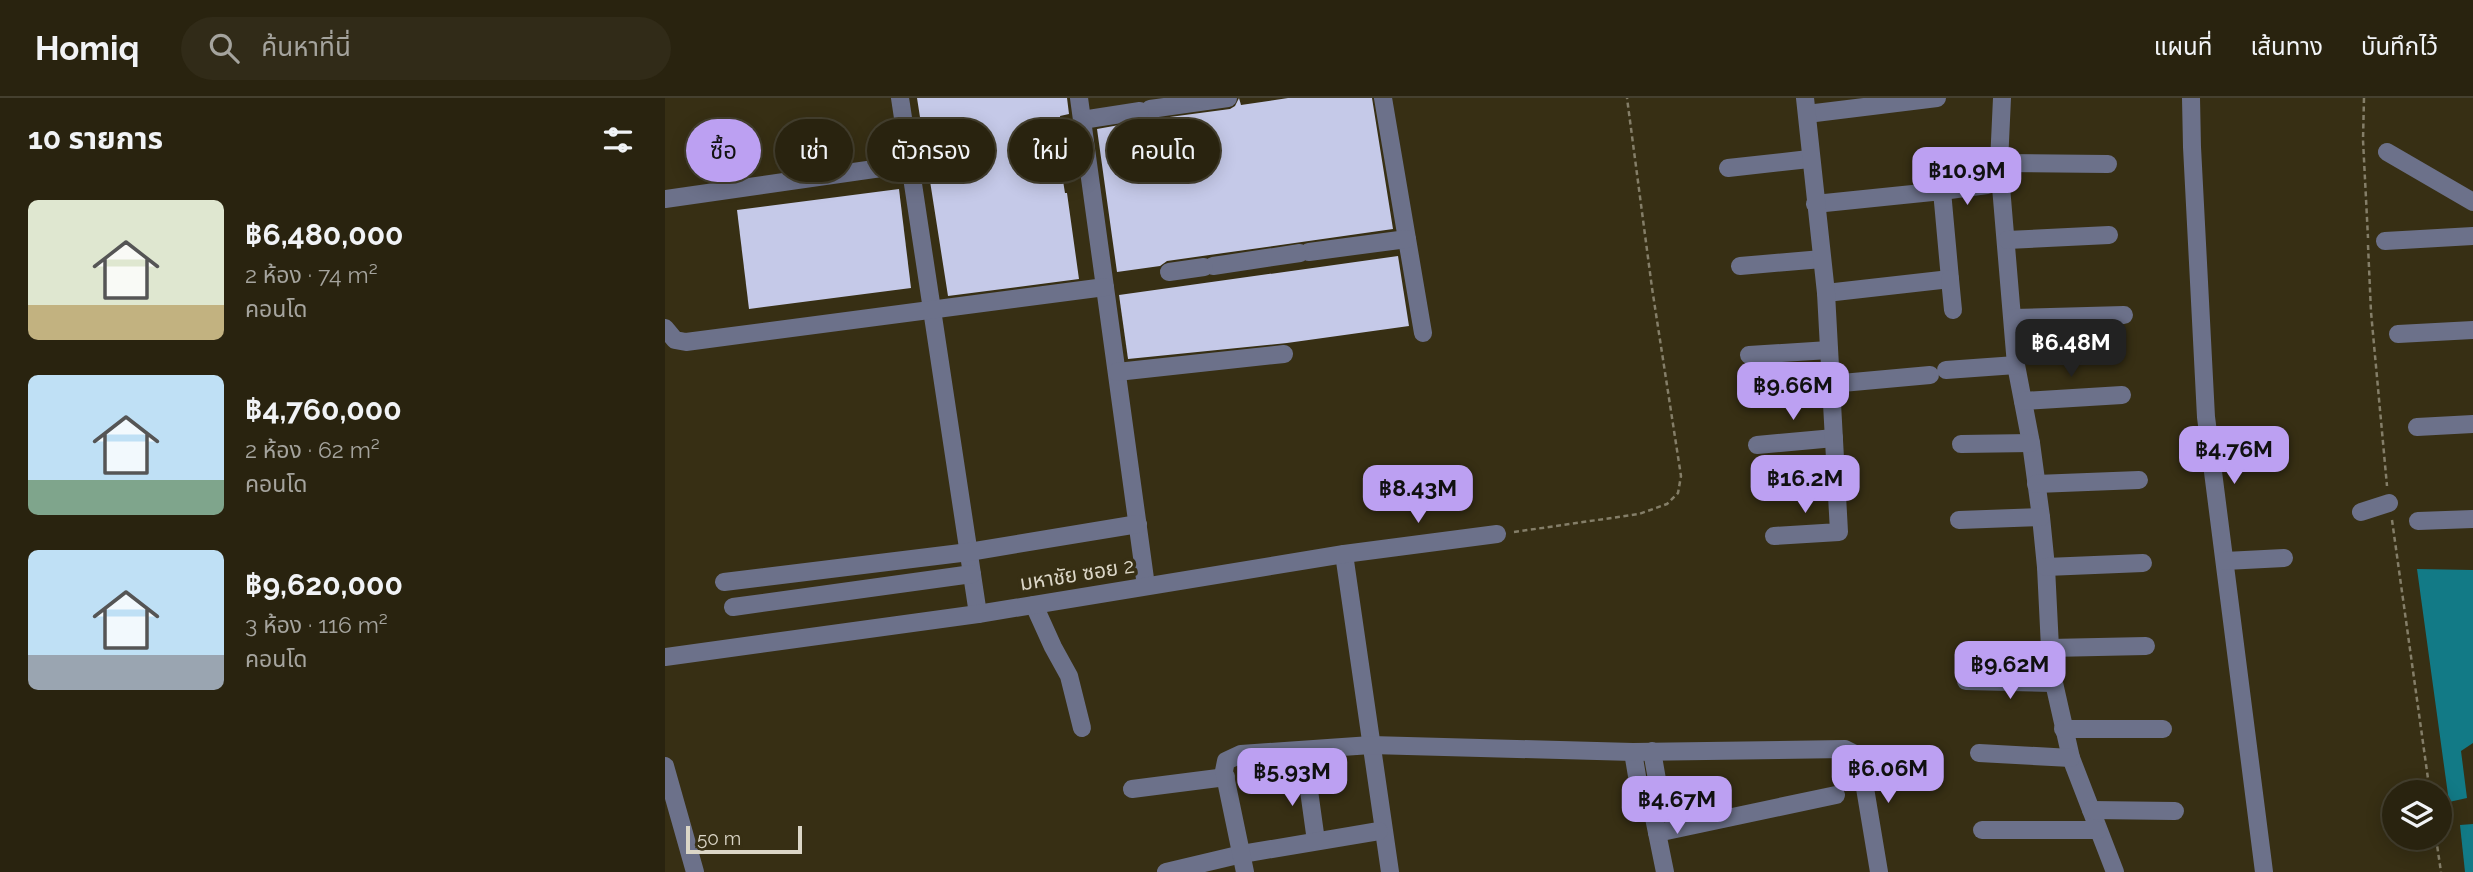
<!DOCTYPE html>
<html lang="th">
<head>
<meta charset="utf-8">
<style>
  :root { --surface:#29230f; --page:#312b18; --text:#f1f3f6; --muted:#a5a49e; --line:#45402f; --accent:#bca0f2 }
  body { margin:0; font-family:Raleway,"Noto Sans Thai",sans-serif; background:var(--page); color:var(--text); height:100vh; display:flex; flex-direction:column; font-size:26px; white-space:nowrap }
  * { box-sizing:border-box; margin:0 }
  p { font-size:23px; color:var(--muted) }
  .icon { flex:none; width:38px; height:38px; fill:none; stroke:currentColor; stroke-width:2; stroke-linecap:round; stroke-linejoin:round }
  .map { position:relative; flex:1; overflow:hidden }
  .drawer { display:flex; flex-direction:column; background:var(--surface); width:665px }
  .drawer>* { flex:none }
  .hud { position:absolute; left:21px; top:21px; width:665px; height:63px; display:flex; gap:14px }
  .controls { position:absolute; left:1717px; top:682px; display:grid; gap:14px }
  .controls a { display:grid; place-items:center; width:70px; height:70px; border-radius:50%; background:var(--surface); box-shadow:0 4px 18px #0003,0 0 0 2px var(--line); font-size:35px }
  .scale { position:absolute; left:21px; bottom:18px; width:116px; box-sizing:border-box; padding-left:7px; border:4px solid #dbd6c7; border-top:0; font-size:19px; line-height:24px; white-space:nowrap; color:#dbd6c7; -webkit-text-stroke:5px #372f14; paint-order:stroke }
  .price { position:absolute; translate:-50% -60px; padding:0 16px; border-radius:14px; background:var(--accent); color:#111; font-size:23px; line-height:46px; filter:drop-shadow(0 2px 4px #0008) }
  .price::after { content:''; position:absolute; left:50%; top:42px; width:21px; height:16px; margin-left:-10px; background:inherit; clip-path:polygon(0 0,100% 0,50% 100%) }
  .price.active { background:#222; color:#fff }
  ul { padding:0; list-style:none }
  li { display:flex; align-items:center; gap:21px; height:175px; padding:0 28px }
  li span { display:grid; place-items:center; flex:none; width:196px; height:140px; border-radius:10px; color:#555 }
  li>.icon { margin-inline-start:auto }
  span .icon { width:84px; height:84px; fill:#fffc; stroke-width:1 }
  li b { font-size:30px }
  h2 { display:flex; justify-content:space-between; align-items:center; height:84px; padding:0 28px; font-size:30px }
  .pill { padding:0 24px; border-radius:32px; background:var(--surface); box-shadow:0 4px 18px #0003,0 0 0 2px var(--line); font-size:24px; line-height:63px }
  .pill.active { background:var(--accent); color:#111 }
  header { display:flex; align-items:center; gap:42px; box-sizing:border-box; height:98px; padding:0 35px; background:var(--surface); border-bottom:2px solid var(--line) }
  header strong { font-size:33px }
  nav { display:flex; gap:38px; margin-inline-start:auto; font-size:24px }
  .search { width:490px; height:63px; background:var(--page); display:flex; align-items:center; gap:18px; box-sizing:border-box; padding:0 24px; border-radius:38px; color:var(--muted); font-size:26px }
  main { display:flex; flex:1; min-height:0 }
  .map>svg:first-child { display:block }
  .water { fill:#127a86 }
  .building { fill:#c5c9e8 }
  .lines { fill:none; stroke-linecap:round; stroke-linejoin:round }
  .path { stroke:#847e68; stroke-width:2.5; stroke-dasharray:5 3.5; stroke-linecap:butt }
  .minor { stroke:#6c718a; stroke-width:18 }
  .labels { text-anchor:middle; dominant-baseline:central; stroke-width:7; stroke-linejoin:round; paint-order:stroke }
  .street-label { font-size:21px; fill:#dbd6c7; stroke:#372f14 }
</style>
</head>
<body>
<header>
<strong>Homiq</strong>
<div class="search"><svg class="icon" aria-label="search" viewBox="0 0 24 24"><circle cx="10" cy="10" r="6"/><path d="M15 15l6 6"/></svg>ค้นหาที่นี่</div>
<nav><a>แผนที่</a><a>เส้นทาง</a><a>บันทึกไว้</a></nav>
</header>
<main>
<section class="drawer">
<h2>10 รายการ<svg class="icon" aria-label="filters" viewBox="0 0 24 24"><path d="M4 7h16M4 17h16"/><circle cx="9" cy="7" r="2"/><circle cx="15" cy="17" r="2"/></svg></h2>
<ul>
<li><span style="background:linear-gradient(#dfe7d0 75%,#c2b280 0)"><svg class="icon" aria-label="home" viewBox="0 0 24 24"><path d="M3 11l9-7 9 7M6 9v11h12V9"/></svg></span><div><b>฿6,480,000</b><p>2 ห้อง · 74 m²</p><p>คอนโด</p></div></li>
<li><span style="background:linear-gradient(#bfe0f5 75%,#7fa58c 0)"><svg class="icon" aria-label="home" viewBox="0 0 24 24"><path d="M3 11l9-7 9 7M6 9v11h12V9"/></svg></span><div><b>฿4,760,000</b><p>2 ห้อง · 62 m²</p><p>คอนโด</p></div></li>
<li><span style="background:linear-gradient(#bfe0f5 75%,#9aa5b1 0)"><svg class="icon" aria-label="home" viewBox="0 0 24 24"><path d="M3 11l9-7 9 7M6 9v11h12V9"/></svg></span><div><b>฿9,620,000</b><p>3 ห้อง · 116 m²</p><p>คอนโด</p></div></li>
</ul>
</section>
<div class="map">
<svg width="1808" height="774" viewBox="0 0 1808 774">
  <rect width="100%" height="100%" fill="#372f14"/>
  <g class="water">
    <path d="M1752 471 1808 472V645L1796 653 1802 700 1784 704Z"/>
    <path d="M1808 726V774H1800L1795 727Z"/>
  </g>
  <g class="building">
    <path d="M252 0H402L404 16 395 18 400 51 393 52 400 95H402L414 181 283 198Z"/>
    <path d="M574 0 576 7 623 0H707L728 131 502 163 495 168 452 174 432 31 482 22 565 11 570 8Z"/>
    <path d="M234 91 246 190 84 211 72 112Z"/>
    <path d="M733 158 744 228 622 245 463 261 454 197Z"/>
  </g>
  <g class="lines">
    <g class="path">
      <path d="M1699 0 1698 42 1703 140"/>
      <path d="M1703 147 1706 214 1722 388"/>
      <path d="M1727 422 1765 695"/>
      <path d="M849 434 974 416 1002 406 1013 395 1016 378 987 190 962 0"/>
      <path d="M1771 740 1776 774"/>
    </g>
    <g class="minor">
      <path d="M235 0 313 516"/>
      <path d="M414 0 481 488"/>
      <path d="M718 0 758 235"/>
      <path d="M1337 0 1334 65 1351 267 1366 345 1376 419 1381 469 1385 550 1389 585 1406 660 1450 774"/>
      <path d="M1526 0 1527 49 1541 319 1599 774"/>
      <path d="M485 11 563 0"/>
      <path d="M1142 16 1272 0"/>
      <path d="M417 22 475 13"/>
      <path d="M1722 54 1808 104"/>
      <path d="M1334 65 1443 66"/>
      <path d="M1063 70 1144 61"/>
      <path d="M1277 93 1322 87"/>
      <path d="M0 101 244 66"/>
      <path d="M1150 106 1277 93 1285 181 1161 195"/>
      <path d="M1342 142 1444 137"/>
      <path d="M1720 143 1808 138"/>
      <path d="M644 154 742 141"/>
      <path d="M548 168 635 155"/>
      <path d="M1075 168 1157 161"/>
      <path d="M504 174 539 169"/>
      <path d="M1285 181 1288 212"/>
      <path d="M1348 220 1459 217"/>
      <path d="M0 230 10 242 21 244 440 189"/>
      <path d="M1733 236 1808 232"/>
      <path d="M1084 257 1164 252"/>
      <path d="M1281 272 1351 267"/>
      <path d="M452 274 619 256"/>
      <path d="M1166 286 1265 277"/>
      <path d="M1358 303 1457 297"/>
      <path d="M1752 329 1808 326"/>
      <path d="M1296 346 1366 345"/>
      <path d="M1092 347 1169 340"/>
      <path d="M1371 386 1474 382"/>
      <path d="M1696 414 1724 405"/>
      <path d="M1294 422 1376 419"/>
      <path d="M1753 423 1808 421"/>
      <path d="M1109 438 1174 434 1161 195 1140 0"/>
      <path d="M679 456 725 774"/>
      <path d="M1560 463 1619 460"/>
      <path d="M1381 469 1478 465"/>
      <path d="M59 484 304 454 473 426"/>
      <path d="M369 507 388 549 404 578 417 630"/>
      <path d="M68 509 307 476"/>
      <path d="M1385 550 1481 548"/>
      <path d="M0 559 313 516 679 456 832 436"/>
      <path d="M1301 583 1389 585"/>
      <path d="M1398 631H1498"/>
      <path d="M987 653 994 693 987 710"/>
      <path d="M968 654 975 696 987 710 1000 774"/>
      <path d="M1314 655 1406 660"/>
      <path d="M0 668 30 774"/>
      <path d="M641 671 651 743"/>
      <path d="M467 691 561 679"/>
      <path d="M1426 712 1510 713"/>
      <path d="M1317 732H1433"/>
      <path d="M992 735 1171 697"/>
      <path d="M501 774 577 756 714 733"/>
      <path d="M580 774 559 673 561 663 576 656 706 647 968 654 1180 651 1190 656 1196 666 1214 774"/>
    </g>
  </g>
  <g class="labels">
    <g class="street-label">
      <text transform="translate(412 476) rotate(-9)">มหาชัย ซอย 2</text>
    </g>
  </g>
</svg>
<div class="controls">
<a><svg class="icon" aria-label="layers" viewBox="0 0 24 24"><path d="M12 4l9 5-9 5-9-5zM3 14l9 5 9-5"/></svg></a>
</div>
<div class="scale">50 m</div>
<b class="price" style="left:1302px;top:109px">฿10.9M</b>
<b class="price active" style="left:1406px;top:281px">฿6.48M</b>
<b class="price" style="left:1128px;top:324px">฿9.66M</b>
<b class="price" style="left:1569px;top:388px">฿4.76M</b>
<b class="price" style="left:1140px;top:417px">฿16.2M</b>
<b class="price" style="left:753px;top:427px">฿8.43M</b>
<b class="price" style="left:1345px;top:603px">฿9.62M</b>
<b class="price" style="left:1223px;top:707px">฿6.06M</b>
<b class="price" style="left:627px;top:710px">฿5.93M</b>
<b class="price" style="left:1012px;top:738px">฿4.67M</b>
<div class="hud">
<a class="pill active">ซื้อ</a>
<a class="pill">เช่า</a>
<a class="pill">ตัวกรอง</a>
<a class="pill">ใหม่</a>
<a class="pill">คอนโด</a>
</div>
</div>
</main>
</body>
</html>
